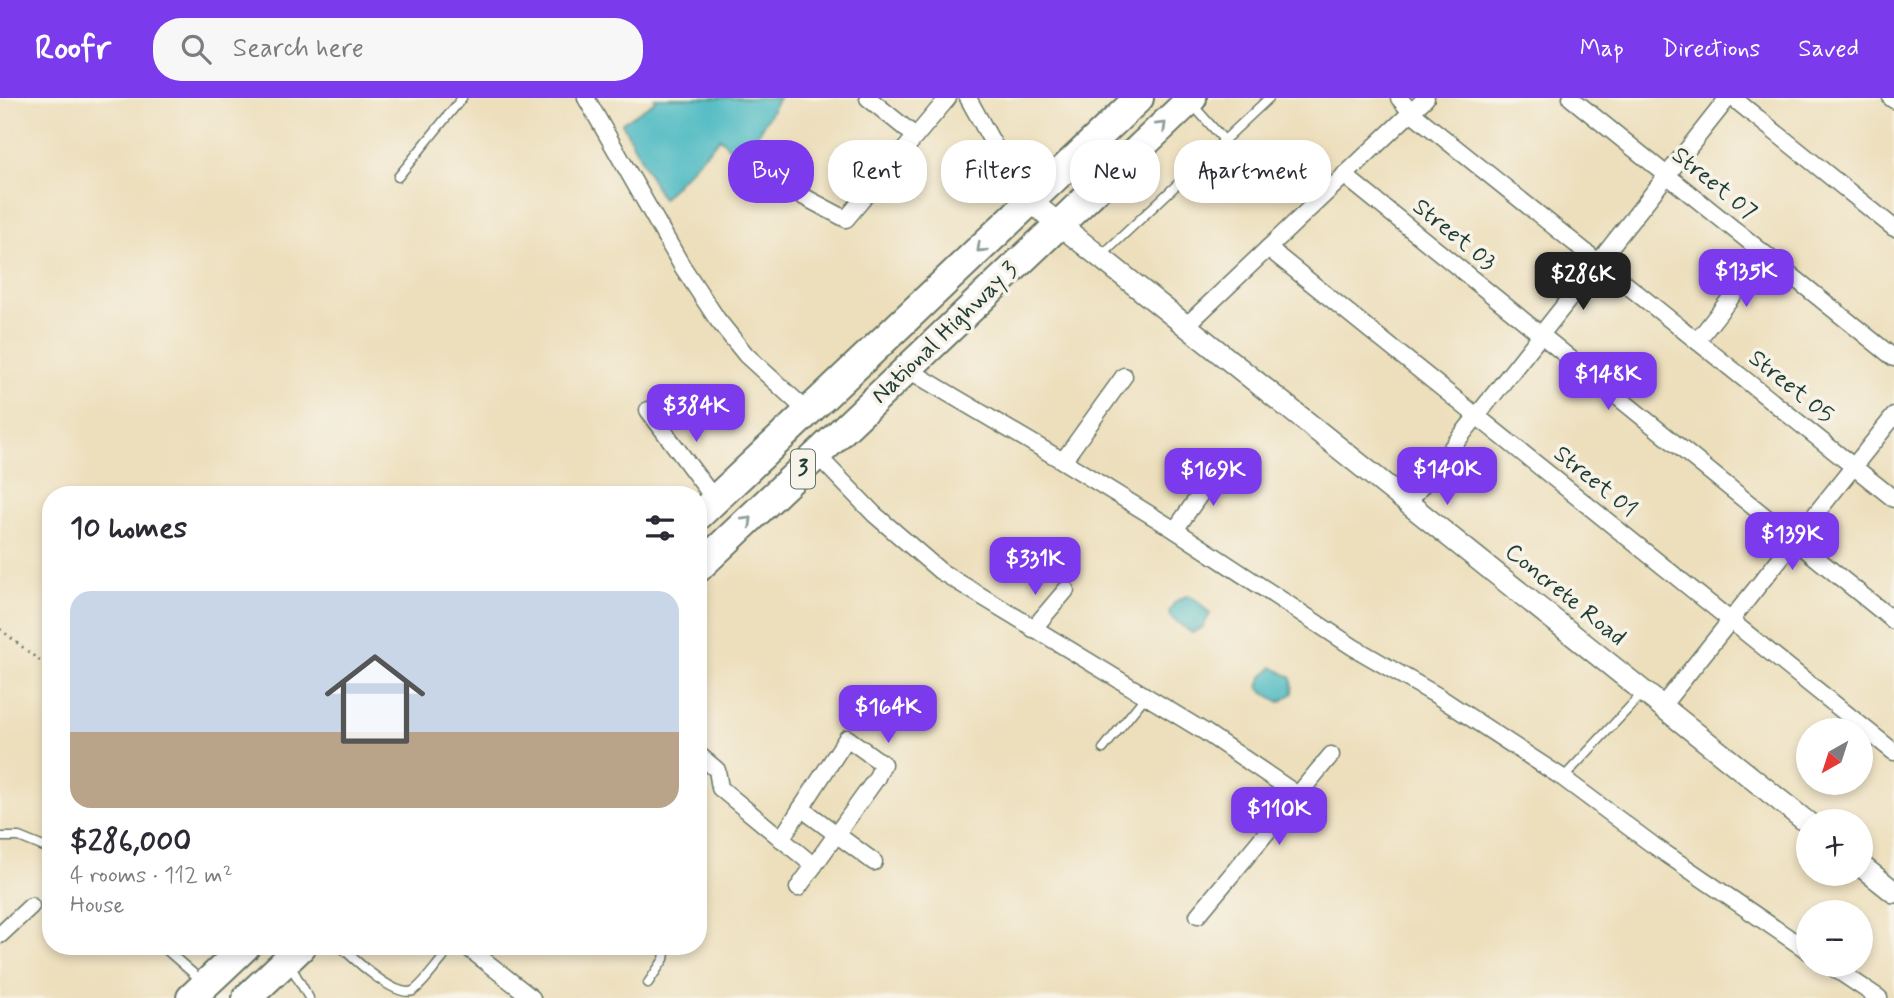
<!DOCTYPE html>
<html lang="en">
<head>
<meta charset="utf-8">
<style>
  :root { --surface:#fff; --page:#f7f7f7; --text:#2b2b33; --muted:#7c7c81; --line:#e1e1e2; --accent:#7c3aed }
  body { margin:0; font-family:Mynerve,sans-serif; background:var(--page); color:var(--text); height:100vh; display:flex; flex-direction:column; font-size:26px; white-space:nowrap }
  * { box-sizing:border-box; margin:0 }
  p { font-size:23px; color:var(--muted) }
  .icon { flex:none; width:38px; height:38px; fill:none; stroke:currentColor; stroke-width:2; stroke-linecap:round; stroke-linejoin:round }
  .map { position:relative; flex:1; overflow:hidden }
  .details { position:absolute; left:42px; top:388px; width:665px; height:469px; display:flex; flex-direction:column; background:var(--surface); border-radius:28px; box-shadow:0 4px 10px #0003 }
  .details>* { flex:none }
  .top-card { position:absolute; left:728px; top:42px; width:665px; height:63px; display:flex; gap:14px }
  .needle { width:46px; rotate:219deg }
  .controls { position:absolute; left:1796px; top:620px; display:grid; gap:14px }
  .controls a { display:grid; place-items:center; width:77px; height:77px; border-radius:50%; background:var(--surface); box-shadow:0 4px 10px #0003; font-size:35px }
  .price { position:absolute; translate:-50% -60px; padding:0 16px; border-radius:14px; background:var(--accent); color:#fff; font-size:23px; line-height:46px; filter:drop-shadow(0 2px 4px #0008) }
  .price::after { content:''; position:absolute; left:50%; top:42px; width:21px; height:16px; margin-left:-10px; background:inherit; clip-path:polygon(0 0,100% 0,50% 100%) }
  .price.selected { background:#222; color:#fff }
  ul { padding:0; list-style:none }
  li { display:grid; align-content:center; gap:14px; height:371px; padding:0 28px }
  li+li { border-top:2px solid var(--line) }
  li span { display:grid; place-items:center; height:217px; border-radius:21px; color:#555 }
  li>.icon { margin-inline-start:auto }
  span .icon { width:126px; height:126px; fill:#fffc; stroke-width:1 }
  li b { font-size:30px }
  h2 { display:flex; justify-content:space-between; align-items:center; height:84px; padding:0 28px; font-size:30px }
  .tag { padding:0 24px; border-radius:28px; background:var(--surface); box-shadow:0 4px 10px #0003; font-size:24px; line-height:63px }
  .tag.selected { background:var(--accent); color:#fff }
  header { display:flex; align-items:center; gap:42px; box-sizing:border-box; height:98px; padding:0 35px; background:var(--accent); color:#fff }
  header strong { font-size:33px }
  nav { display:flex; gap:38px; margin-inline-start:auto; font-size:24px }
  .search { width:490px; height:63px; background:var(--page); display:flex; align-items:center; gap:18px; box-sizing:border-box; padding:0 24px; border-radius:28px; color:var(--muted); font-size:26px }
  .map>svg:first-child { display:block }
  .water { fill:#4bbac2; stroke:#357c7b; stroke-width:2 }
  .lines { fill:none; stroke-linecap:round; stroke-linejoin:round }
  .service-casing { stroke:#677664; stroke-width:11 }
  .minor-casing { stroke:#677664; stroke-width:19 }
  .tertiary-casing { stroke:#677664; stroke-width:24 }
  .trunk-casing { stroke:#677664; stroke-width:32 }
  .path { stroke:#677664; stroke-width:2.5; stroke-dasharray:2 5; stroke-linecap:butt }
  .service { stroke:#fff; stroke-width:8 }
  .minor { stroke:#fff; stroke-width:16 }
  .tertiary { stroke:#fff; stroke-width:21 }
  .trunk { stroke:#fff; stroke-width:28 }
  .oneway { stroke:#8f9e9a }
  .labels { text-anchor:middle; dominant-baseline:central; stroke-width:7; stroke-linejoin:round; paint-order:stroke }
  .shield { fill:#f7f3e8; stroke:#60746a; stroke-width:2 }
  .shield-label { font-size:23px; font-weight:bold; fill:#1f3d34 }
  .street-label { font-size:24px; fill:#1f3d34; stroke:#f7f3e8 }
</style>
</head>
<body>
<header>
<strong>Roofr</strong>
<div class="search"><svg class="icon" aria-label="search" viewBox="0 0 24 24"><circle cx="10" cy="10" r="6"/><path d="M15 15l6 6"/></svg>Search here</div>
<nav><a>Map</a><a>Directions</a><a>Saved</a></nav>
</header>
<div class="map">
<svg width="1894" height="900" viewBox="0 0 1894 900">
  <rect width="100%" height="100%" fill="#f7f3e8"/>
  <filter id="ink" filterUnits="userSpaceOnUse"><feTurbulence type="fractalNoise" baseFrequency=".0143" numOctaves="2"/><feDisplacementMap in="SourceGraphic" scale="14" xChannelSelector="R" yChannelSelector="G"/><feConvolveMatrix kernelMatrix="1 2 1 2 8 2 1 2 1" color-interpolation-filters="sRGB"/></filter>
  <filter id="wash" filterUnits="userSpaceOnUse"><feTurbulence type="fractalNoise" baseFrequency=".00686" numOctaves="4" result="noise"/><feDisplacementMap in="SourceGraphic" scale="28" xChannelSelector="R" yChannelSelector="G"/><feGaussianBlur stdDeviation="1.57" result="paint"/><feColorMatrix in="noise" values="0 0 0 0 0 0 0 0 0 0 0 0 0 0 0 0 0 1.4 0 .05"/><feComposite in="paint" operator="in"/></filter>
  <g filter="url(#wash)">
    <rect width="100%" height="100%" fill="#eddfbc"/>
    <g class="water">
      <path d="M654 0H779L742 63 720 40 662 101 622 25 655 3Z"/>
      <path d="M1188 497 1199 504 1210 516 1203 529 1192 535 1170 519 1169 514 1175 504Z"/>
      <path d="M1273 569 1292 580 1293 595 1280 604 1266 596 1259 589 1262 579Z"/>
    </g>
  </g>
  <g filter="url(#ink)">
    <g class="lines">
      <g class="service-casing">
        <g id="service">
          <path d="M1191 5 1224 42"/>
          <path d="M398 79 462 0"/>
          <path d="M1100 159 1269 0"/>
          <path d="M1103 651 1145 599"/>
          <path d="M1563 680 1642 596"/>
          <path d="M0 739H19L51 752"/>
          <path d="M163 849 203 884"/>
          <path d="M341 849C354 861 395 900 413 893 422 888 435 869 443 860"/>
          <path d="M290 867 309 900"/>
          <path d="M648 885 664 861 666 849"/>
        </g>
      </g>
      <g class="minor-casing">
        <g id="minor">
          <path d="M586 0 682 168 717 221 746 257 808 314"/>
          <path d="M868 0 915 38"/>
          <path d="M968 0 1017 89 1030 103"/>
          <path d="M1399 0 1411 14 1894 401"/>
          <path d="M1571 0 1894 260"/>
          <path d="M1733 0 1894 130"/>
          <path d="M1891 0 1894 2"/>
          <path d="M1344 77 1894 523"/>
          <path d="M772 82 846 121 948 0"/>
          <path d="M1268 150 1894 654"/>
          <path d="M1187 227 1426 0"/>
          <path d="M1697 243 1765 156"/>
          <path d="M907 271 1063 363 1175 432 1353 549 1436 597 1563 680 1653 747 1808 853"/>
          <path d="M648 312 715 402"/>
          <path d="M817 357 874 416 940 473 1205 634 1298 697"/>
          <path d="M1063 363 1124 278"/>
          <path d="M1408 405 1728 0"/>
          <path d="M1175 432 1220 368"/>
          <path d="M1033 531 1066 492"/>
          <path d="M1662 608 1894 318"/>
          <path d="M698 656 717 672 720 690 814 768"/>
          <path d="M801 710 874 764"/>
          <path d="M781 741 847 640 883 666 876 681 798 790"/>
          <path d="M1198 817 1331 657"/>
          <path d="M0 837 31 808"/>
          <path d="M467 849 532 900"/>
          <path d="M1828 866 1879 900"/>
        </g>
      </g>
      <g class="tertiary-casing">
        <g id="tertiary">
          <path d="M1030 103 1808 725"/>
          <path d="M1860 767 1894 794"/>
        </g>
      </g>
      <g class="trunk-casing">
        <g id="trunk">
          <path d="M698 418 1139 0"/>
          <path d="M698 470 1192 0"/>
          <path d="M191 900 245 849"/>
          <path d="M247 900 301 849"/>
        </g>
      </g>
      <path class="path" d="M0 531 51 572"/>
      <use href="#service" class="service"/>
      <use href="#minor" class="minor"/>
      <use href="#tertiary" class="tertiary"/>
      <use href="#trunk" class="trunk"/>
    </g>
    <defs><path id="oneway-chevron" d="M-2-3.5L2.5 0L-2 3.5" fill="none" stroke-width="1.6" stroke-linecap="round" stroke-linejoin="round" transform="scale(1.75)"/></defs>
    <g class="oneway">
      <use href="#oneway-chevron" transform="translate(1162 28) rotate(-44)"/>
      <use href="#oneway-chevron" transform="translate(981 150) rotate(137)"/>
      <use href="#oneway-chevron" transform="translate(748 423) rotate(-44)"/>
    </g>
  </g>
  <g class="labels">
    <rect class="shield" x="791" y="351.5" width="24" height="39" rx="5"/>
    <g class="shield-label">
      <text x="803" y="371">3</text>
    </g>
    <g class="street-label">
      <text transform="translate(1714 86) rotate(39)">Street 07</text>
      <text transform="translate(1454 137) rotate(39)">Street 03</text>
      <text transform="translate(945 235) rotate(-44)">National Highway 3</text>
      <text transform="translate(1791 289) rotate(39)">Street 05</text>
      <text transform="translate(1595 384) rotate(39)">Street 01</text>
      <text transform="translate(1565 497) rotate(39)">Concrete Road</text>
    </g>
  </g>
</svg>
<div class="controls">
<a><svg class="needle" viewBox="-14 -14 28 28"><path d="M0-13l5 13h-10z" fill="#e53935"/><path d="M0 13l5-13h-10z" fill="#7c7c81"/></svg></a>
<a>+</a>
<a>−</a>
</div>
<b class="price" style="left:1746px;top:211px">$135K</b>
<b class="price selected" style="left:1583px;top:214px">$286K</b>
<b class="price" style="left:1608px;top:314px">$148K</b>
<b class="price" style="left:696px;top:346px">$384K</b>
<b class="price" style="left:1447px;top:409px">$140K</b>
<b class="price" style="left:1213px;top:410px">$169K</b>
<b class="price" style="left:1792px;top:474px">$139K</b>
<b class="price" style="left:1035px;top:499px">$331K</b>
<b class="price" style="left:888px;top:647px">$164K</b>
<b class="price" style="left:1279px;top:749px">$110K</b>
<div class="top-card">
<a class="tag selected">Buy</a>
<a class="tag">Rent</a>
<a class="tag">Filters</a>
<a class="tag">New</a>
<a class="tag">Apartment</a>
</div>
<section class="details">
<h2>10 homes<svg class="icon" aria-label="filters" viewBox="0 0 24 24"><path d="M4 7h16M4 17h16"/><circle cx="9" cy="7" r="2"/><circle cx="15" cy="17" r="2"/></svg></h2>
<ul>
<li><span style="background:linear-gradient(#c9d6e8 65%,#b9a48a 0)"><svg class="icon" aria-label="home" viewBox="0 0 24 24"><path d="M3 11l9-7 9 7M6 9v11h12V9"/></svg></span><div><b>$286,000</b><p>4 rooms · 112 m²</p><p>House</p></div></li>
</ul>
</section>
</div>
</body>
</html>
